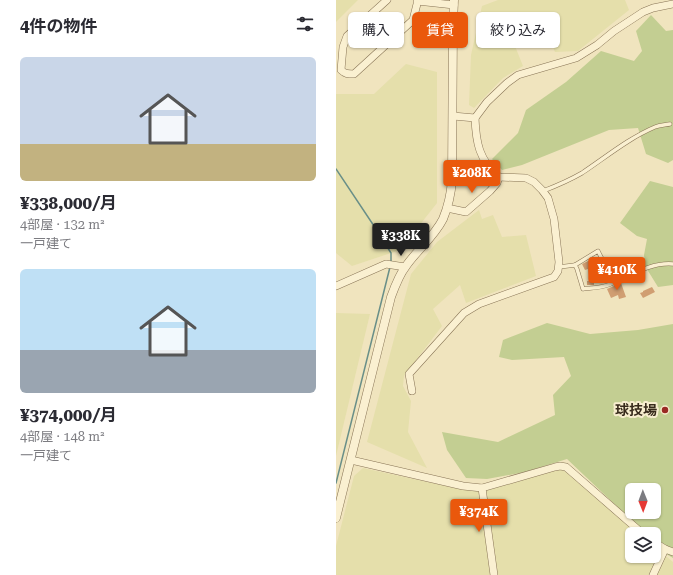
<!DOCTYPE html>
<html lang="ja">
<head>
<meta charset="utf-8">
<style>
  :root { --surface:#fff; --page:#f7f7f7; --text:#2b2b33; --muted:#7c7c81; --accent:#ea580c }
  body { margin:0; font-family:"Roboto Serif","Noto Sans JP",serif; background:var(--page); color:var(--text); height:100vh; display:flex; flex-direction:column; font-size:15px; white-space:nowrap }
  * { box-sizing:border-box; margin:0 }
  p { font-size:13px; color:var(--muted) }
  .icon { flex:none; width:22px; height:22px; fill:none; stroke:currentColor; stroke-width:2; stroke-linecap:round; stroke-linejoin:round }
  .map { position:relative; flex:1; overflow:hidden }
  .side { display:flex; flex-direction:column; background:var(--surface); width:336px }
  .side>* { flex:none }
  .hud { position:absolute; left:12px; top:12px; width:265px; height:36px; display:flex; gap:8px }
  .needle { width:26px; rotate:179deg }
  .controls { position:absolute; left:289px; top:483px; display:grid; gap:8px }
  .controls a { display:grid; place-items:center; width:36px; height:36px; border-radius:6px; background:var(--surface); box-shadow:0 1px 3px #0004; font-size:20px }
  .price { position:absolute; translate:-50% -34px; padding:0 9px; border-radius:4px; background:var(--accent); color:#fff; font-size:13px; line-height:26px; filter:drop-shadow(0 1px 2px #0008) }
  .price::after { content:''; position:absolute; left:50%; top:24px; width:12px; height:9px; margin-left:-6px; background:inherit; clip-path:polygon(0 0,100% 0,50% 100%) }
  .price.active { background:#222; color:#fff }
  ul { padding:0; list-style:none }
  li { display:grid; align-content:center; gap:8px; height:212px; padding:0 20px }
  li span { display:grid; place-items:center; height:124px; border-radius:6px; color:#555 }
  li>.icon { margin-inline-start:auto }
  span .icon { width:72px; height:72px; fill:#fffc; stroke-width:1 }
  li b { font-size:17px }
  h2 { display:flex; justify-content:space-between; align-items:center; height:48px; padding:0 20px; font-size:17px }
  .chip { padding:0 14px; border-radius:6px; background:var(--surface); box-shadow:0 1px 3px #0004; font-size:14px; line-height:36px }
  .chip.active { background:var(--accent); color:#fff }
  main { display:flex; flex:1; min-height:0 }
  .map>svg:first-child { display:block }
  .farmland { fill:#e5dfab }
  .green { fill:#c3ce92; fill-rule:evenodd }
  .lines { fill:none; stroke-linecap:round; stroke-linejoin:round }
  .stream { stroke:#698f88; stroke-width:1.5 }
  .building { fill:#d09e72 }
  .service-casing { stroke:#887456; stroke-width:4.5 }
  .minor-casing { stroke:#887456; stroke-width:8 }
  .tertiary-casing { stroke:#887456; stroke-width:9 }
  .service { stroke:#faf0d1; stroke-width:3.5 }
  .minor { stroke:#faf0d1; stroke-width:7 }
  .tertiary { stroke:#faf0d1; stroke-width:8 }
  .poi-dot { fill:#9a2923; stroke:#f7edce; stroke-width:1.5 }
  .labels { text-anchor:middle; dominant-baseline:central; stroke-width:4; stroke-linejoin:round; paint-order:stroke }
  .poi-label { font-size:14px; font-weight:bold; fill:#372a1b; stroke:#f7edce; text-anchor:end }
</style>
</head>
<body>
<main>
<section class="side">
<h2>4件の物件<svg class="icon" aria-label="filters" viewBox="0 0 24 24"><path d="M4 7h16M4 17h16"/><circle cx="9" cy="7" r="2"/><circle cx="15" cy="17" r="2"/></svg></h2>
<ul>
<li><span style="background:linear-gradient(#c9d6e8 70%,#c2b280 0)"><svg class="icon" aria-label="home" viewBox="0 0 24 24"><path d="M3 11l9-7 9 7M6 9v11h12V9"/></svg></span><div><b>¥338,000/月</b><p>4部屋 · 132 m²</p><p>一戸建て</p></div></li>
<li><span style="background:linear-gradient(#bfe0f5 65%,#9aa5b1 0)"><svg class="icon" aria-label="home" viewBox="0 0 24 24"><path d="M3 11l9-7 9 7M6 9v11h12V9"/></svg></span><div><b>¥374,000/月</b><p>4部屋 · 148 m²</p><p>一戸建て</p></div></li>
</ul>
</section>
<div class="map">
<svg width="337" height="575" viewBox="0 0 337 575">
  <rect width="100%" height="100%" fill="#f0e4be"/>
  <g class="farmland">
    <path d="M0 0H22L0 22Z"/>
    <path d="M162 0H289L293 10 242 51 219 52 207 24 175 36 187 66 167 78 138 108 133 105 135 55 146 6Z"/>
    <path d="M70 64 101 72V203L64 250 16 266 0 253V94H38Z"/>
    <path d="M143 210 146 219 157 215 166 237 190 235 200 276 130 303 124 285 97 309 106 326 68 376 67 386 75 401 72 432 91 468 31 442 75 274 101 242Z"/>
    <path d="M0 313 34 314 0 456Z"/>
    <path d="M27 468 119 488 149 491 220 470H228L303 534H296V556H318V546L337 562V575H0V546L18 476Z"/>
  </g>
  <g class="green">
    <path d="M315 15 330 31 337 30V160L332 163 310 154 302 128 273 130 186 165 166 170 156 159 182 133 190 110 230 82 265 51 298 61 306 51 300 31Z"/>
    <path d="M314 181 337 187V285L322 287 309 266 308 255 311 239 301 236 284 223Z"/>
    <path d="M211 323 254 334 302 330 337 324V558L332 555 318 542V534H310L231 459 189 472 151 479 130 478 111 450 106 432 162 442 219 415 217 395 235 376 228 357 176 360 163 357 167 340ZM296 490H318V512H296Z"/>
  </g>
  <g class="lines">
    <g class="stream">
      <path d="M0 169 38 226 55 253V263"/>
      <path d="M0 483 54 267"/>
    </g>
  </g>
  <g class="building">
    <path d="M254 260 256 265 258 261 265 265 260 274 267 273 268 282 258 283V285H251V281H254L252 269 249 270 246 264Z"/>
    <path d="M285 283 290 297 283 299 282 295 275 298 271 289Z"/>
    <path d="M316 287 319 292 307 298 304 293 307 292V291Z"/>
  </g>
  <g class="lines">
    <g class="service-casing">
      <g id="service">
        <path d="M207 191C220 186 234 180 246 173 270 157 293 138 319 127 324 125 329 125 334 124"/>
        <path d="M239 265 262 251C268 263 273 274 285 279"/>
        <path d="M223 267 239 265 241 269 247 289C255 288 264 288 272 285 293 277 313 262 337 264"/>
      </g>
    </g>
    <g class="minor-casing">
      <g id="minor">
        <path d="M51 0 11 36 7 47 5 70C9 74 12 74 18 74L77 20 82 0"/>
        <path d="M81 1 118 5"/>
        <path d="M139 118 151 102 171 83 182 75 240 58 261 45 278 31 307 12 317 8 337 4"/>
        <path d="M111 208 130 212 154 191 161 183 163 177"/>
        <path d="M0 286 50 264 69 267"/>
        <path d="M76 391 73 374 128 313 143 304 218 277 222 271 223 262 218 219 212 198 206 190 198 182 190 178 163 177C143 160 140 143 139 118L117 116"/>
        <path d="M15 460 127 486 146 488 219 467 224 466 230 467 307 534"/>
        <path d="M146 488 158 575"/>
        <path d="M318 542 329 549 337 552"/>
        <path d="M317 575 329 549"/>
      </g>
    </g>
    <g class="tertiary-casing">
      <path id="tertiary" d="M0 518 55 297C59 286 63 275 70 266 81 250 98 237 107 219 112 207 115 194 116 180L117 23 118 0"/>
    </g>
    <use href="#service" class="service"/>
    <use href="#minor" class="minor"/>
    <use href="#tertiary" class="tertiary"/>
  </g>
  <circle class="poi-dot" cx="329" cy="410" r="4"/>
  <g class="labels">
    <g class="poi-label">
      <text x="321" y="410">球技場</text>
    </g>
  </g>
</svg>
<div class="controls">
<a><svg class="needle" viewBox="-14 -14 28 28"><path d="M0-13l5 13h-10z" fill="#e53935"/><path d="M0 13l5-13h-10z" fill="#7c7c81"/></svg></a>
<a><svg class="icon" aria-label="layers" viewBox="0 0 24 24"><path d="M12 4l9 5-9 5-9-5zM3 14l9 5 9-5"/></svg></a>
</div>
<b class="price" style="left:136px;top:194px">¥208K</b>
<b class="price active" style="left:65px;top:257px">¥338K</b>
<b class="price" style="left:281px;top:291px">¥410K</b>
<b class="price" style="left:143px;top:533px">¥374K</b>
<div class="hud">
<a class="chip">購入</a>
<a class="chip active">賃貸</a>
<a class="chip">絞り込み</a>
</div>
</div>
</main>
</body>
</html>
